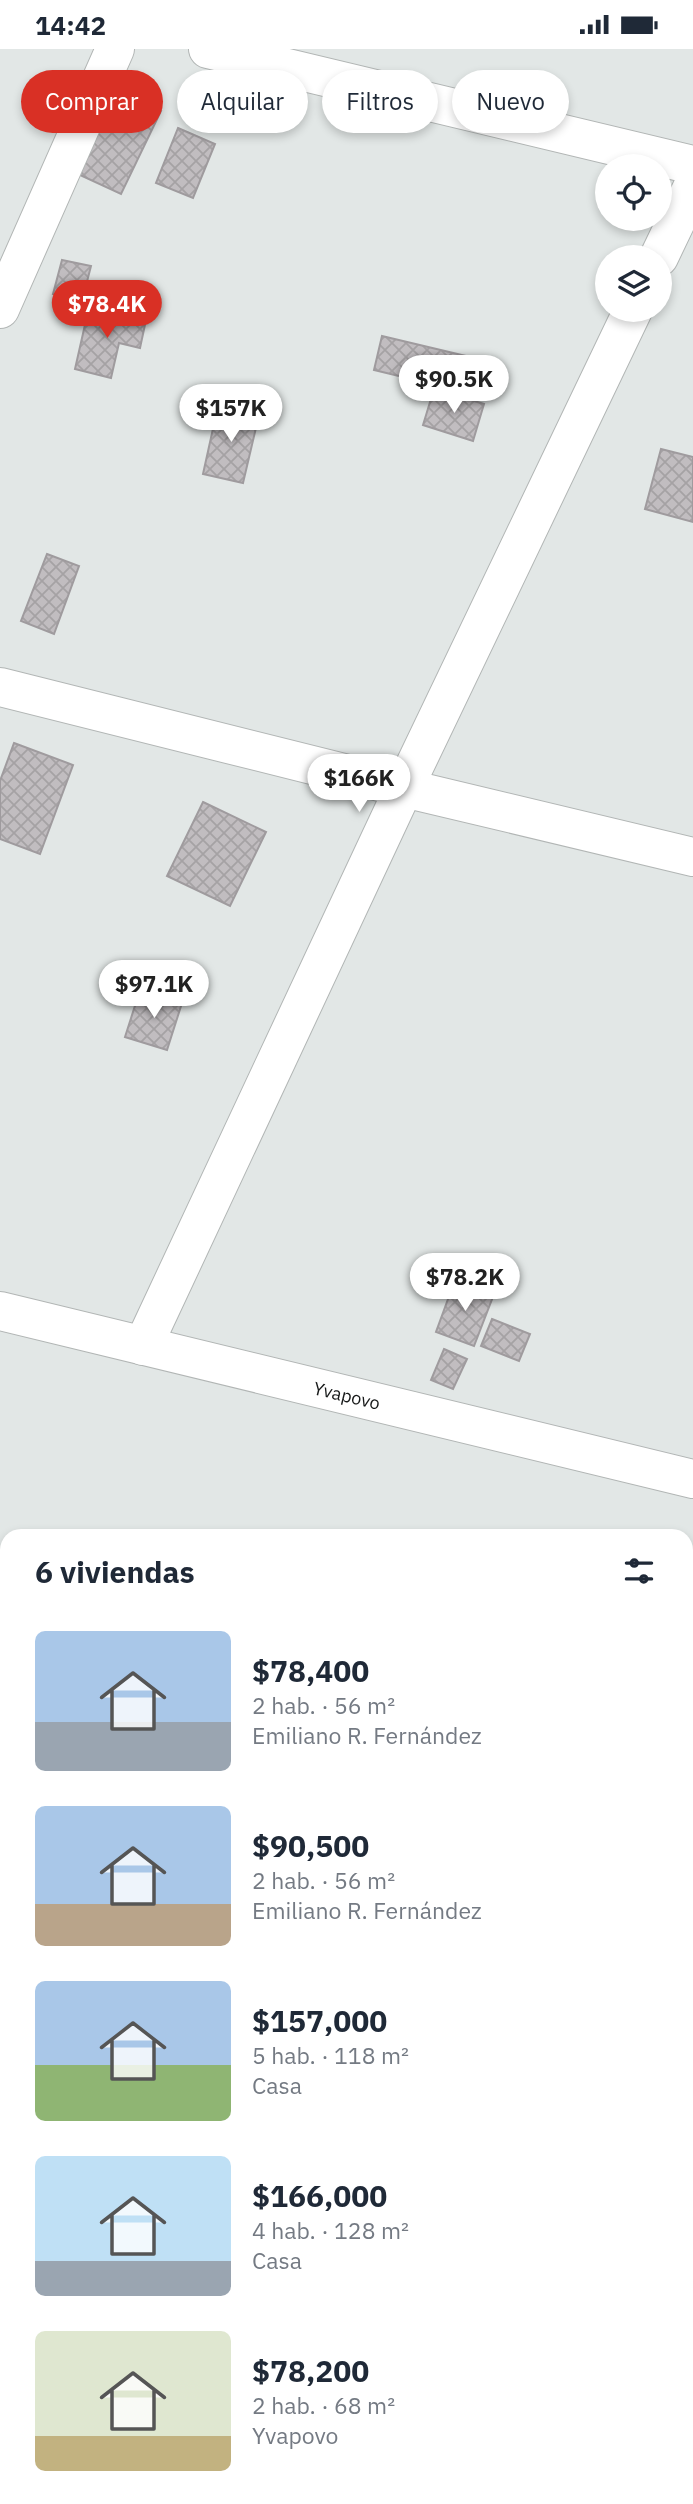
<!DOCTYPE html>
<html lang="es">
<head>
<meta charset="utf-8">
<style>
  :root { --surface:#fff; --page:#f6f6f7; --text:#1f2937; --muted:#747a83; --accent:#d93025 }
  body { margin:0; font-family:"IBM Plex Sans",sans-serif; background:var(--page); color:var(--text); height:100vh; display:flex; flex-direction:column; font-size:26px; white-space:nowrap }
  * { box-sizing:border-box; margin:0 }
  p { font-size:23px; color:var(--muted) }
  .icon { flex:none; width:38px; height:38px; fill:none; stroke:currentColor; stroke-width:2; stroke-linecap:round; stroke-linejoin:round }
  .map { position:relative; flex:1; overflow:hidden }
  .drawer { position:absolute; left:0px; top:1480px; width:693px; height:975px; display:flex; flex-direction:column; background:var(--surface); border-radius:21px 21px 0 0; box-shadow:0 4px 10px #0003 }
  .drawer>* { flex:none }
  .banner { position:absolute; left:21px; top:21px; width:651px; height:63px; display:flex; gap:14px }
  .controls { position:absolute; left:595px; top:105px; display:grid; gap:14px }
  .controls a { display:grid; place-items:center; width:77px; height:77px; border-radius:50%; background:var(--surface); box-shadow:0 4px 10px #0003; font-size:35px }
  .price { position:absolute; translate:-50% -60px; padding:0 16px; border-radius:24px; background:#fff; color:#222; font-size:23px; line-height:46px; filter:drop-shadow(0 2px 4px #0008) }
  .price::after { content:''; position:absolute; left:50%; top:42px; width:21px; height:16px; margin-left:-10px; background:inherit; clip-path:polygon(0 0,100% 0,50% 100%) }
  .price.current { background:var(--accent); color:#fff }
  ul { padding:0; list-style:none }
  li { display:flex; align-items:center; gap:21px; height:175px; padding:0 35px }
  li span { display:grid; place-items:center; flex:none; width:196px; height:140px; border-radius:10px; color:#555 }
  li>.icon { margin-inline-start:auto }
  span .icon { width:84px; height:84px; fill:#fffc; stroke-width:1 }
  li b { font-size:30px }
  h2 { display:flex; justify-content:space-between; align-items:center; height:84px; padding:0 35px; font-size:30px }
  .tag { padding:0 24px; border-radius:32px; background:var(--surface); box-shadow:0 4px 10px #0003; font-size:24px; line-height:63px }
  .tag.current { background:var(--accent); color:#fff }
  .status { display:flex; justify-content:space-between; align-items:center; height:49px; padding:0 35px; background:var(--surface); direction:ltr }
  .status svg { height:19px; fill:currentColor }
  .map>svg:first-child { display:block }
  .building { fill:url(#building-cross-hatch); stroke:#9f9b9e; stroke-width:2 }
  .lines { fill:none; stroke-linecap:round; stroke-linejoin:round }
  .minor-casing { stroke:#b2b6b5; stroke-width:40 }
  .minor { stroke:#fff; stroke-width:38 }
  .labels { text-anchor:middle; dominant-baseline:central; stroke-width:6; stroke-linejoin:round; paint-order:stroke }
  .street-label { font-size:18px; fill:#171919; stroke:#fff }
</style>
</head>
<body>
<div class="status"><b>14:42</b><svg viewBox="0 0 49 12"><path d="M0 12V9h3v3zM5 12V6h3v6zM10 12V3h3v9zM15 12V0h3v12zM26 1h20v11H26zM47 4h2v5h-2z"/></svg></div>
<div class="map">
<svg width="693" height="2455" viewBox="0 0 693 2455">
  <defs>
    <pattern id="building-cross-hatch" width="8" height="8" patternUnits="userSpaceOnUse" patternTransform="scale(1.75)"><rect width="8" height="8" fill="#c1bdc0"/><path d="M0 0l8 8M0 8l8-8" fill="none" stroke="#a5a2a4"/></pattern>
  </defs>
  <rect width="100%" height="100%" fill="#e2e7e6"/>
  <g class="building">
    <path d="M107 36 161 62 121 145 67 120Z"/>
    <path d="M178 79 215 95 193 149 156 134Z"/>
    <path d="M62 211 91 217 82 252 53 245Z"/>
    <path d="M89 258 146 271 140 299 119 294 111 329 75 320Z"/>
    <path d="M382 287 466 307 457 341 374 321Z"/>
    <path d="M434 340 484 355 473 392 423 376Z"/>
    <path d="M218 357 259 366 243 434 203 425Z"/>
    <path d="M661 400 693 408V473L645 460Z"/>
    <path d="M47 505 79 517 54 585 21 572Z"/>
    <path d="M14 694 73 716 40 805 0 790V732Z"/>
    <path d="M203 753 266 783 230 857 167 827Z"/>
    <path d="M140 941 182 954 167 1001 125 988Z"/>
    <path d="M455 1231 494 1245 474 1297 436 1283Z"/>
    <path d="M492 1270 530 1285 519 1312 481 1297Z"/>
    <path d="M444 1300 467 1310 453 1340 431 1331Z"/>
    <path d="M686 1807 693 1809V1844L686 1842Z"/>
    <path d="M686 1850 693 1852V1887L686 1885Z"/>
    <path d="M687 2115 693 2117V2222L686 2219Z"/>
  </g>
  <g class="lines">
    <g class="minor-casing">
      <g id="minor">
        <path d="M208 0 693 116"/>
        <path d="M659 208 693 137"/>
        <path d="M0 260 115 0"/>
        <path d="M0 638 404 739 693 808"/>
        <path id="s1" d="M0 1262 693 1430"/>
        <path d="M143 1297 404 739 633 261"/>
        <path d="M686 1620 693 1604"/>
        <path d="M686 2263 693 2265"/>
        <path d="M304 2455 307 2448"/>
        <path d="M686 2455 693 2440"/>
      </g>
    </g>
    <use href="#minor" class="minor"/>
  </g>
  <g class="labels">
    <g class="street-label">
      <text stroke="none"><textPath href="#s1" startOffset="357">Yvapovo</textPath></text>
    </g>
  </g>
</svg>
<div class="controls">
<a><svg class="icon" aria-label="locate" viewBox="0 0 24 24"><circle cx="12" cy="12" r="6"/><path d="M12 2v4M12 18v4M2 12h4M18 12h4"/></svg></a>
<a><svg class="icon" aria-label="layers" viewBox="0 0 24 24"><path d="M12 4l9 5-9 5-9-5zM3 14l9 5 9-5"/></svg></a>
</div>
<b class="price current" style="left:107px;top:291px">$78.4K</b>
<b class="price" style="left:454px;top:366px">$90.5K</b>
<b class="price" style="left:231px;top:395px">$157K</b>
<b class="price" style="left:359px;top:765px">$166K</b>
<b class="price" style="left:154px;top:971px">$97.1K</b>
<b class="price" style="left:465px;top:1264px">$78.2K</b>
<div class="banner">
<a class="tag current">Comprar</a>
<a class="tag">Alquilar</a>
<a class="tag">Filtros</a>
<a class="tag">Nuevo</a>
</div>
<section class="drawer">
<h2>6 viviendas<svg class="icon" aria-label="filters" viewBox="0 0 24 24"><path d="M4 7h16M4 17h16"/><circle cx="9" cy="7" r="2"/><circle cx="15" cy="17" r="2"/></svg></h2>
<ul>
<li><span style="background:linear-gradient(#a9c7e8 65%,#9aa5b1 0)"><svg class="icon" aria-label="home" viewBox="0 0 24 24"><path d="M3 11l9-7 9 7M6 9v11h12V9"/></svg></span><div><b>$78,400</b><p>2 hab. · 56 m²</p><p>Emiliano R. Fernández</p></div></li>
<li><span style="background:linear-gradient(#a9c7e8 70%,#b9a48a 0)"><svg class="icon" aria-label="home" viewBox="0 0 24 24"><path d="M3 11l9-7 9 7M6 9v11h12V9"/></svg></span><div><b>$90,500</b><p>2 hab. · 56 m²</p><p>Emiliano R. Fernández</p></div></li>
<li><span style="background:linear-gradient(#a9c7e8 60%,#8fb573 0)"><svg class="icon" aria-label="home" viewBox="0 0 24 24"><path d="M3 11l9-7 9 7M6 9v11h12V9"/></svg></span><div><b>$157,000</b><p>5 hab. · 118 m²</p><p>Casa</p></div></li>
<li><span style="background:linear-gradient(#bfe0f5 75%,#9aa5b1 0)"><svg class="icon" aria-label="home" viewBox="0 0 24 24"><path d="M3 11l9-7 9 7M6 9v11h12V9"/></svg></span><div><b>$166,000</b><p>4 hab. · 128 m²</p><p>Casa</p></div></li>
<li><span style="background:linear-gradient(#dfe7d0 75%,#c2b280 0)"><svg class="icon" aria-label="home" viewBox="0 0 24 24"><path d="M3 11l9-7 9 7M6 9v11h12V9"/></svg></span><div><b>$78,200</b><p>2 hab. · 68 m²</p><p>Yvapovo</p></div></li>
</ul>
</section>
</div>
</body>
</html>
